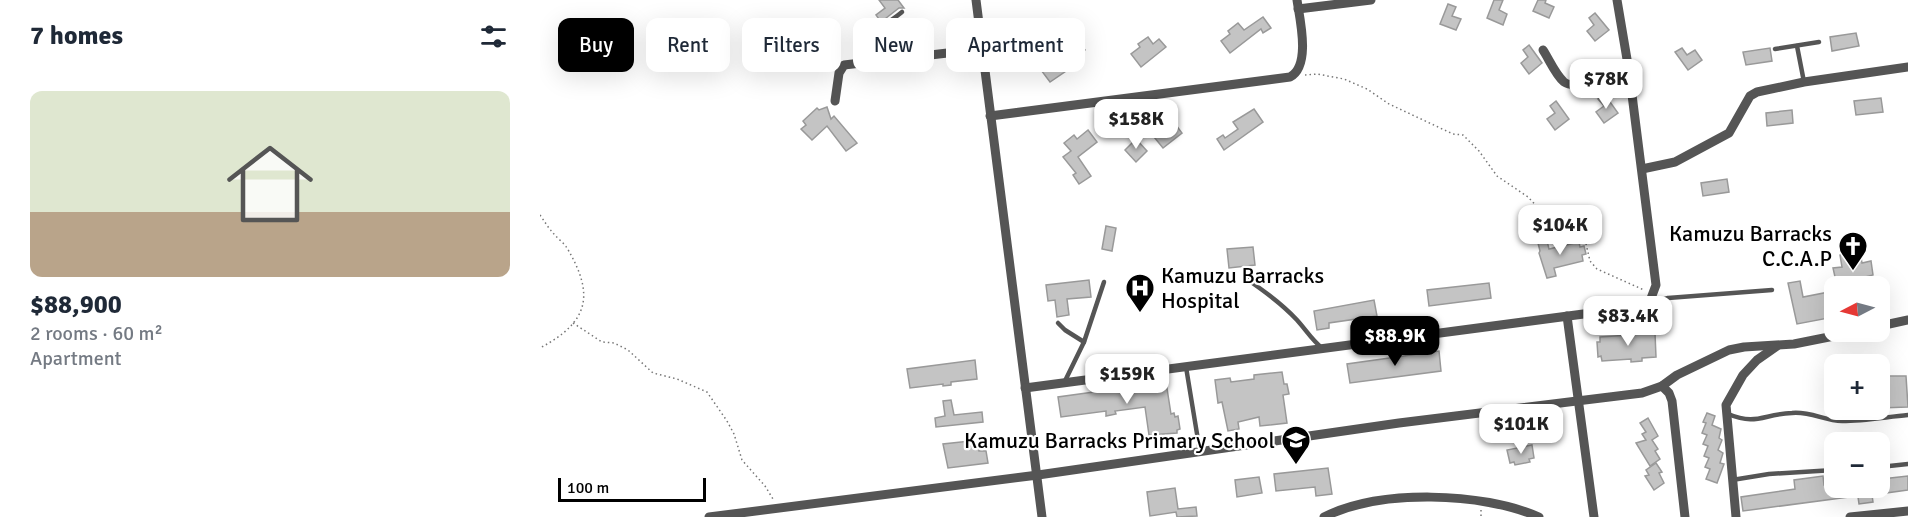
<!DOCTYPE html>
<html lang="en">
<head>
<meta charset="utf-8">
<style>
  :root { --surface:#fff; --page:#f2f2f3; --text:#1f2937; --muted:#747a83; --accent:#000 }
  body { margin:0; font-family:Signika,sans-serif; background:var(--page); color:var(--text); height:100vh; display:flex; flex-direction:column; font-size:22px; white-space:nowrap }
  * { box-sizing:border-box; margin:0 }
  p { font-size:20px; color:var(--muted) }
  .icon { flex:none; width:33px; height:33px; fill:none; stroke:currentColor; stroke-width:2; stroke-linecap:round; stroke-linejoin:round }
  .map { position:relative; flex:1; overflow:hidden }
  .side { display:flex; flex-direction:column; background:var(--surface); width:540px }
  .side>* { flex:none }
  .hud { position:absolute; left:18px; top:18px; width:570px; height:54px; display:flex; gap:12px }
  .needle { width:39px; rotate:264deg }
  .tools { position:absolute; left:1284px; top:276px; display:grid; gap:12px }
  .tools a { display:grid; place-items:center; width:66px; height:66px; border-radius:12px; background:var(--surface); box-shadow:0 6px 24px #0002; font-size:30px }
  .scale { position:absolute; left:18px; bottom:15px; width:148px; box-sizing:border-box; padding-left:6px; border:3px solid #000; border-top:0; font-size:16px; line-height:21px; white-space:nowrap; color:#000; -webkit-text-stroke:4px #fff; paint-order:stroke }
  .price { position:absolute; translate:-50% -51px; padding:0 14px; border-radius:12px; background:#fff; color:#222; font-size:20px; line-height:39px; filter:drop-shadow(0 2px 3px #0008) }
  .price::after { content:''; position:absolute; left:50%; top:36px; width:18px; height:14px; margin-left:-9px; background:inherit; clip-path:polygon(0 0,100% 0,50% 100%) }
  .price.current { background:var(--accent); color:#fff }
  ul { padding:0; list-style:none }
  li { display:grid; align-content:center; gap:12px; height:318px; padding:0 30px }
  li span { display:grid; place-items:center; height:186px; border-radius:12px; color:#555 }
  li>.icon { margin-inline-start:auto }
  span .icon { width:108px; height:108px; fill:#fffc; stroke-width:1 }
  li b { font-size:26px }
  h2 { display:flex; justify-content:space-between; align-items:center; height:72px; padding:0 30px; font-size:26px }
  .tag { padding:0 21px; border-radius:12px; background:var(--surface); box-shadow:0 6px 24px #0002; font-size:21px; line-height:54px }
  .tag.current { background:var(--accent); color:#fff }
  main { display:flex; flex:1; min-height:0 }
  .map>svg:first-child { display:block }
  .building { fill:#c4c4c4; stroke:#999; stroke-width:1.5 }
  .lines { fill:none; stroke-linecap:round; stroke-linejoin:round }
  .path { stroke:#777; stroke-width:1.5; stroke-dasharray:1.5 3; stroke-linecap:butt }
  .lane { stroke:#555; stroke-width:4.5 }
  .street { stroke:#555; stroke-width:9 }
  .labels { text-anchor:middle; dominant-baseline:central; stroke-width:4.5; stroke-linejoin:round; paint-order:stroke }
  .poi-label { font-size:22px; fill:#000; stroke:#fff; text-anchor:end }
</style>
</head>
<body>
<main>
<section class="side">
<h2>7 homes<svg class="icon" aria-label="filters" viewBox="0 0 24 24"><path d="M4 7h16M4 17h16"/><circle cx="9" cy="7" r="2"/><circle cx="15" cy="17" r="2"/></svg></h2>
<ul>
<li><span style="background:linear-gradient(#dfe7d0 65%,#b9a48a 0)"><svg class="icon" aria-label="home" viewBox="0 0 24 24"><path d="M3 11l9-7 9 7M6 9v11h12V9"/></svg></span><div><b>$88,900</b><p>2 rooms · 60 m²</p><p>Apartment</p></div></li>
</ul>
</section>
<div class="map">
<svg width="1368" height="517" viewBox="0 0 1368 517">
  <rect width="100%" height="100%" fill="#fff"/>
  <g class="building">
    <path d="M339 0H358L364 8H359L341 22 336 15 345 8Z"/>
    <path d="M954 0H963L959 10 967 14 963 25 947 18Z"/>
    <path d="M998 0H1006L1005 3 1014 7 1009 18 993 11Z"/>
    <path d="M908 4 916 7 912 16 921 19 916 30 900 24Z"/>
    <path d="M1055 13 1069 30 1055 41 1047 31 1054 25 1049 18Z"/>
    <path d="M723 17 731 28 723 33 721 29 690 53 681 41 690 34 688 31 698 23 704 30Z"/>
    <path d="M1316 33 1319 46 1292 51 1290 37Z"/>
    <path d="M608 37 613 44 619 39 626 47 601 67 591 54 600 47 598 44Z"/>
    <path d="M537 40 545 50 527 66 529 69 510 82 501 70 510 64 507 59 518 52 519 54Z"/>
    <path d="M989 45 1002 63 989 74 981 63 988 57 983 50Z"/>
    <path d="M1142 48 1147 55 1155 50 1162 60 1148 70 1135 52Z"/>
    <path d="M1230 48 1232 61 1206 65 1203 52Z"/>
    <path d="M1065 95 1078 113 1064 123 1056 112 1064 106 1058 99Z"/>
    <path d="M1341 98 1343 112 1316 115 1314 101Z"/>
    <path d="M1016 101 1029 119 1015 130 1007 119 1015 113 1010 106Z"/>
    <path d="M287 107 291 119 294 116 317 143 306 151 287 126 272 140 261 129 266 125 263 121 277 108 279 110Z"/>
    <path d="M714 109 723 122 684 150 677 139 683 135 685 138 698 129 693 122Z"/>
    <path d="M1252 110 1253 123 1227 126 1226 113Z"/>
    <path d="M633 121 642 133 623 148 610 132 617 126 620 130Z"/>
    <path d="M548 130 557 142 538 157 551 176 539 184 533 175 536 173 523 157 531 151 524 143 534 135 537 139Z"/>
    <path d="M596 139 607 151 596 162 585 150Z"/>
    <path d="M1187 179 1189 192 1163 196 1161 183Z"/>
    <path d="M1054 208 1056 218 1037 222 1034 212Z"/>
    <path d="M566 226 576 228 572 251 562 249Z"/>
    <path d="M1007 241 1009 249 1039 242 1040 247 1044 246 1046 254 1042 255 1043 261 1014 268 1016 276 1007 278 999 253 1000 251 998 243Z"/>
    <path d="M713 247 715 265 689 268 687 249Z"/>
    <path d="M1320 251 1322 263 1331 261 1333 275 1325 277 1326 286H1297L1293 268 1302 267 1300 255Z"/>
    <path d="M549 280 551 297 527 299 529 315 517 317 515 300 508 301 506 285Z"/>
    <path d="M1260 281 1263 297 1294 291V317L1257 324 1248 283Z"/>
    <path d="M949 283 951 298 889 306 887 290Z"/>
    <path d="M834 300 837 316 789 323V328L777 330 774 311Z"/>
    <path d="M1089 331H1100V334L1115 333 1116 357 1102 358V361L1091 362V359L1062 361 1061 356 1058 357 1057 342H1060V337L1089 335Z"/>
    <path d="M899 351 901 371 810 383 807 364Z"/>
    <path d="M435 360 437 379 411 382V385L403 386V384L370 388 367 369Z"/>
    <path d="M742 372 744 384H747L749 394 743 395 747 423 720 426 719 417 698 422 699 429 688 431 682 402 678 403 675 380 690 378 691 382 714 379V375Z"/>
    <path d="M1340 376H1366L1368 407 1340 408Z"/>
    <path d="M626 382 631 414 634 413 635 417 638 416 640 429 637 430V433L609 435 605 407 575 411 576 414 566 416V411L521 417 518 397Z"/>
    <path d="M411 400 414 415 442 412 443 422 396 427 395 418 405 416 403 401Z"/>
    <path d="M1167 413 1175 416 1172 425 1181 429 1179 438 1182 440 1178 450 1183 453 1180 463 1184 464 1177 483 1166 479 1170 469 1165 467 1169 458 1164 456 1168 446 1163 444 1167 435 1162 433 1166 423 1163 422Z"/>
    <path d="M1108 418 1118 436 1112 440 1118 449 1115 451 1120 459 1110 466 1096 443 1106 440 1102 434 1106 432 1100 423Z"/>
    <path d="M430 441 431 446 438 445 439 451H446L448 463 408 468 403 444Z"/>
    <path d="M992 445 994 458 989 459 990 462 975 465 974 462 970 463 967 450Z"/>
    <path d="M1116 463 1122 472 1119 473 1124 483 1114 490 1105 476 1109 475 1106 470Z"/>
    <path d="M788 468 792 494 776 496 775 487 736 491 734 474Z"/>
    <path d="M1283 476 1284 485H1294V488H1343L1342 479 1368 476V490L1332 495 1333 502 1319 504 1318 497H1309L1203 511 1201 497 1255 489 1254 480Z"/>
    <path d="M719 477 722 493 697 497 695 480Z"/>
    <path d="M635 488 638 509 656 507 657 516 637 517 636 512 610 516 607 492Z"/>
  </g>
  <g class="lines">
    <g class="path">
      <path d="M765 75 777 74 804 79 827 89 849 104 913 134 923 135 939 151 957 176 988 197 1005 215 1046 244 1050 261 1057 269 1104 290"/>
      <path d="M0 215C5 222 9 229 14 234 18 239 24 243 27 248 55 295 49 322 0 348"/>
      <path d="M33 323 62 342 74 343 88 350 113 373 137 379 167 392 187 421 194 434 202 460 225 486 233 499"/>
      <path d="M941 510V517"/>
    </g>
    <g class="lane">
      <path d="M1257 46 1264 82"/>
      <path d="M1235 49 1279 42"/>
      <path d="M330 61C328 31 341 29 362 12"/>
      <path d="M705 278C723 290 742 304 757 320 766 330 772 340 782 348"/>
      <path d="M1110 304 1128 298 1232 290"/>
      <path d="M518 323 525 330 544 342"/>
      <path d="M646 367 660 452"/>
      <path d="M524 383 544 342 564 282"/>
      <path d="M1188 414C1217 426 1223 414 1252 413 1270 411 1285 421 1302 421 1324 421 1346 417 1368 415"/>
      <path d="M1340 467 1368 464"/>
      <path d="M1192 480 1229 474 1294 470"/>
    </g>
    <g class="street">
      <path d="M436 0 502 517"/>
      <path d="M758 9 831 0"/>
      <path d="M1003 50C1009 59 1015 74 1024 82 1036 91 1077 76 1089 71"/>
      <path d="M295 101 299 73 304 65 442 49"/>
      <path d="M450 116 750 77C771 66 760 20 757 0"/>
      <path d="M1102 169 1135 162 1189 133 1210 96 1217 92 1264 82 1368 67"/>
      <path d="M1027 316 1054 517"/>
      <path d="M1340 326 1368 320"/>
      <path d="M1122 386 1129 393 1132 401 1145 517"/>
      <path d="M485 388 1104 306 1110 301 1116 285 1089 71 1077 0"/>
      <path d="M169 517 498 475 859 423 1102 393 1122 386 1137 375 1189 350 1204 347 1254 344 1314 332"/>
      <path d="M784 517C840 489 942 492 999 517"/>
      <path d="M1196 517 1186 405 1203 375 1217 360 1237 346"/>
      <path d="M1310 517 1368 511"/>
    </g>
  </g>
  <defs>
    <g id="church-pin" transform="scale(1.5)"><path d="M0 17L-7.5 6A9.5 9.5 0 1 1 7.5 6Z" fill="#000" stroke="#fff"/><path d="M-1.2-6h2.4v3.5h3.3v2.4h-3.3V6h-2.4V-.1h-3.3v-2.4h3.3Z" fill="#fff"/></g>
    <g id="hospital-pin" transform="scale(1.5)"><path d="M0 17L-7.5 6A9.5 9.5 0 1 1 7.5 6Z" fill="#000" stroke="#fff"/><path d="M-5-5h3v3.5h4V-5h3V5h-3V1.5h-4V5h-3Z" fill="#fff"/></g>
    <g id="school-pin" transform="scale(1.5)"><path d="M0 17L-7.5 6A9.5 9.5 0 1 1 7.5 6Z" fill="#000" stroke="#fff"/><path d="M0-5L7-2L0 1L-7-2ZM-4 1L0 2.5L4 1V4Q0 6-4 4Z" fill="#fff"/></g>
  </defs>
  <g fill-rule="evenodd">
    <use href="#church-pin" x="1313" y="246"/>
    <use href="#hospital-pin" x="600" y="288"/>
    <use href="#school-pin" x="756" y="440"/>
  </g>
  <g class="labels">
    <g class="poi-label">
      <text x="1292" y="233">Kamuzu Barracks<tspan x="1292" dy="25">C.C.A.P</tspan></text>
      <text x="621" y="275" text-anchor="start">Kamuzu Barracks<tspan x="621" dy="25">Hospital</tspan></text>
      <text x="735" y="440">Kamuzu Barracks Primary School</text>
    </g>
  </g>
</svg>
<div class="tools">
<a><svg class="needle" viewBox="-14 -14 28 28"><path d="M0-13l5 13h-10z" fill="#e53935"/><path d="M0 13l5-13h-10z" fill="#747a83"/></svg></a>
<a>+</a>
<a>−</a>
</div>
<div class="scale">100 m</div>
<b class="price" style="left:1066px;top:110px">$78K</b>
<b class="price" style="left:596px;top:150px">$158K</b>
<b class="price" style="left:1020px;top:256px">$104K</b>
<b class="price" style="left:1088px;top:347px">$83.4K</b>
<b class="price current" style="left:855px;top:367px">$88.9K</b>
<b class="price" style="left:587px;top:405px">$159K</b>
<b class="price" style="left:981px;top:455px">$101K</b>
<div class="hud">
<a class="tag current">Buy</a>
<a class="tag">Rent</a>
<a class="tag">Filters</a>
<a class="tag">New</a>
<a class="tag">Apartment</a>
</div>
</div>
</main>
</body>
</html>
